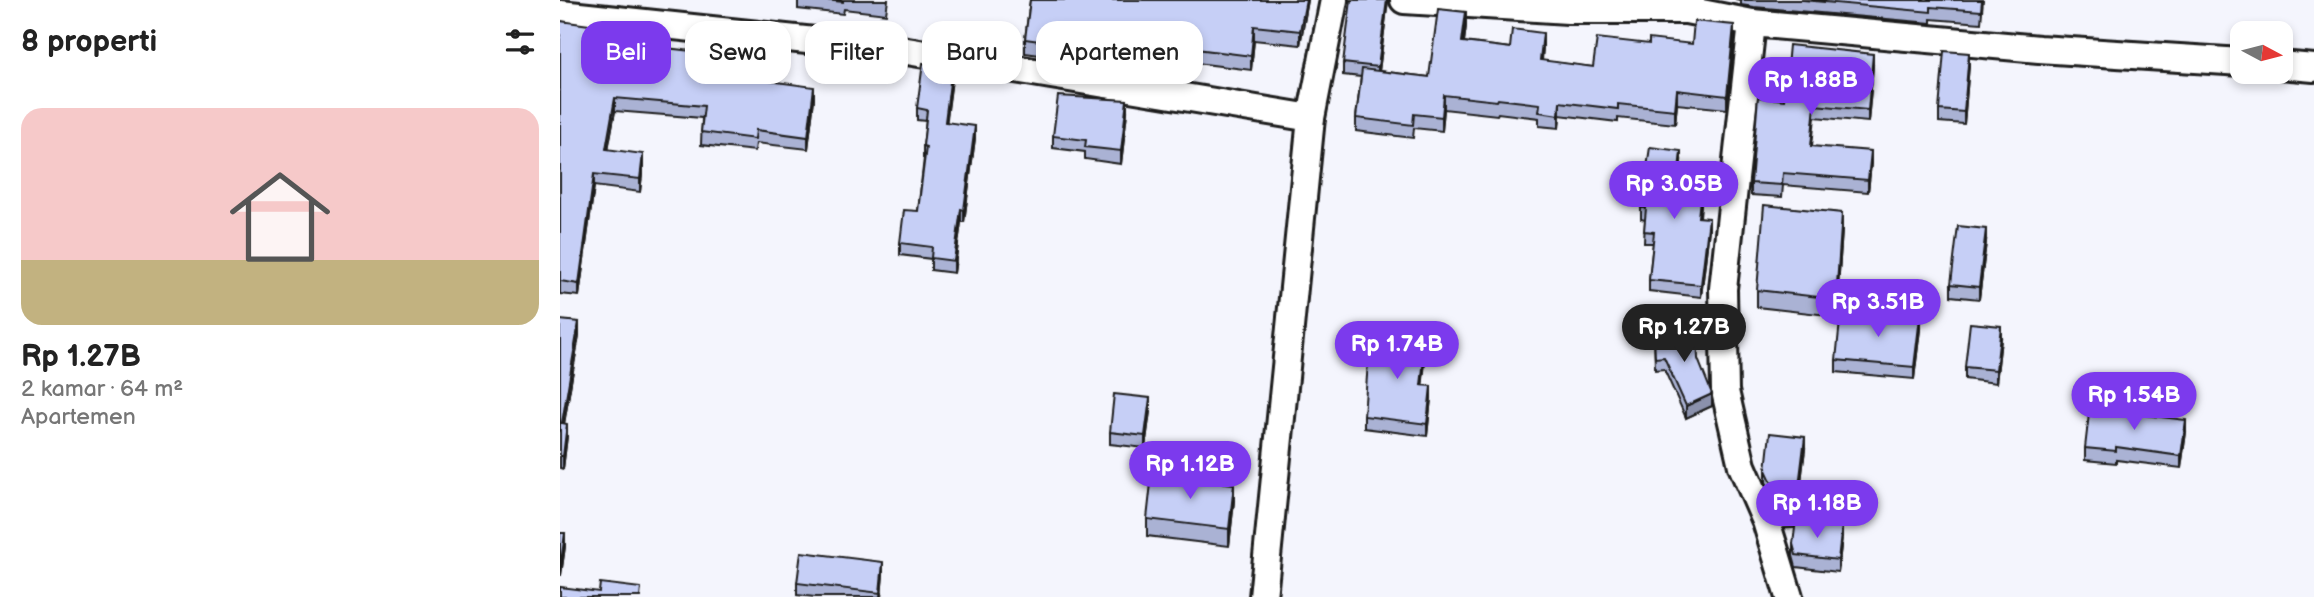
<!DOCTYPE html>
<html lang="id">
<head>
<meta charset="utf-8">
<style>
  :root { --surface:#fff; --page:#f6f6f6; --text:#222; --muted:#767676; --accent:#7c3aed }
  body { margin:0; font-family:"Balsamiq Sans",sans-serif; background:var(--page); color:var(--text); height:100vh; display:flex; flex-direction:column; font-size:26px; white-space:nowrap }
  * { box-sizing:border-box; margin:0 }
  p { font-size:23px; color:var(--muted) }
  .icon { flex:none; width:38px; height:38px; fill:none; stroke:currentColor; stroke-width:2; stroke-linecap:round; stroke-linejoin:round }
  .map { position:relative; flex:1; overflow:hidden }
  .details { display:flex; flex-direction:column; background:var(--surface); width:560px }
  .details>* { flex:none }
  .top-card { position:absolute; left:21px; top:21px; width:665px; height:63px; display:flex; gap:14px }
  .needle { width:46px; rotate:97deg }
  .fabs { position:absolute; left:1670px; top:21px; display:grid; gap:14px }
  .fabs a { display:grid; place-items:center; width:63px; height:63px; border-radius:14px; background:var(--surface); box-shadow:0 4px 10px #0003; font-size:35px }
  .price { position:absolute; translate:-50% -60px; padding:0 16px; border-radius:24px; background:var(--accent); color:#fff; font-size:23px; line-height:46px; filter:drop-shadow(0 2px 4px #0008) }
  .price::after { content:''; position:absolute; left:50%; top:42px; width:21px; height:16px; margin-left:-10px; background:inherit; clip-path:polygon(0 0,100% 0,50% 100%) }
  .price.active { background:#222; color:#fff }
  ul { padding:0; list-style:none }
  li { display:grid; align-content:center; gap:14px; height:371px; padding:0 21px }
  li span { display:grid; place-items:center; height:217px; border-radius:21px; color:#555 }
  li>.icon { margin-inline-start:auto }
  span .icon { width:126px; height:126px; fill:#fffc; stroke-width:1 }
  li b { font-size:30px }
  h2 { display:flex; justify-content:space-between; align-items:center; height:84px; padding:0 21px; font-size:30px }
  .chip { padding:0 24px; border-radius:21px; background:var(--surface); box-shadow:0 4px 10px #0003; font-size:24px; line-height:63px }
  .chip.active { background:var(--accent); color:#fff }
  main { display:flex; flex:1; min-height:0 }
  .map>svg:first-child { display:block }
  .lines { fill:none; stroke-linecap:round; stroke-linejoin:round }
  .lane-casing { stroke:#1c1c1c; stroke-width:19 }
  .street-casing { stroke:#1c1c1c; stroke-width:32 }
  .lane { stroke:#fff; stroke-width:14 }
  .street { stroke:#fff; stroke-width:26 }
  .wall { fill:#aab2d4; stroke:#1c1c1c; stroke-width:2 }
  .shaded-wall { fill:#8b91ac; stroke:#1c1c1c; stroke-width:2 }
  .building { fill:#c6cff6; stroke:#1c1c1c; stroke-width:2 }
</style>
</head>
<body>
<main>
<section class="details">
<h2>8 properti<svg class="icon" aria-label="filters" viewBox="0 0 24 24"><path d="M4 7h16M4 17h16"/><circle cx="9" cy="7" r="2"/><circle cx="15" cy="17" r="2"/></svg></h2>
<ul>
<li><span style="background:linear-gradient(#f6c9c9 70%,#c2b280 0)"><svg class="icon" aria-label="home" viewBox="0 0 24 24"><path d="M3 11l9-7 9 7M6 9v11h12V9"/></svg></span><div><b>Rp 1.27B</b><p>2 kamar · 64 m²</p><p>Apartemen</p></div></li>
</ul>
</section>
<div class="map">
<svg width="1754" height="597" viewBox="0 0 1754 597">
  <rect width="100%" height="100%" fill="#f4f5fd"/>
  <filter id="ink" filterUnits="userSpaceOnUse"><feTurbulence type="fractalNoise" baseFrequency=".0143" numOctaves="2"/><feDisplacementMap in="SourceGraphic" scale="14" xChannelSelector="R" yChannelSelector="G"/><feConvolveMatrix kernelMatrix="1 2 1 2 8 2 1 2 1" color-interpolation-filters="sRGB"/></filter>
  <g filter="url(#ink)">
    <g class="lines">
      <g class="lane-casing">
        <path id="lane" d="M1206 521 1279 517"/>
      </g>
      <g class="street-casing">
        <g id="street">
          <path d="M844 0 1008 10H1126L1131 0"/>
          <path d="M1126 10 1192 23 1479 49 1682 62"/>
          <path d="M0 14 341 50 751 118"/>
          <path d="M1192 23 1163 289 1165 391 1182 466 1206 521 1229 597"/>
          <path d="M1720 65 1754 68"/>
          <path d="M703 597 751 118 774 0"/>
        </g>
      </g>
      <use href="#lane" class="lane"/>
      <use href="#street" class="street"/>
    </g>
    <g class="wall">
      <path d="M238 0H328L326 14 284 9 283 14 238 9Z"/>
      <path d="M470 0H748L740 45 694 40 691 70 636 63V69L562 60V48L489 39 487 56 465 53V39Z"/>
      <path d="M828 0 819 71 869 77 906 26 904 42 950 48 983 47 982 61 1033 67 1089 44H1132L1174 39 1167 109 1117 104 1115 124 1058 118V122L1000 115 999 128 979 126V118L938 113 937 115 884 109 882 131 854 128 853 138 796 131V118L801 77 783 75V63Z"/>
      <path d="M1175 0H1423L1421 23 1371 19V23L1194 7 1181 5V1Z"/>
      <path d="M0 21 100 40V47L183 69 182 77 254 99 248 149 196 143 195 151 141 145 142 118 55 111 48 149 83 166 80 192 34 186 19 296 0 294Z"/>
      <path d="M1409 65 1404 124 1379 122V110Z"/>
      <path d="M1313 66 1308 122 1255 117 1252 146 1311 163 1308 192 1223 185 1222 197 1191 195V183L1224 100Z"/>
      <path d="M392 79 386 122 415 138 404 222H401L394 273 371 270V259L340 255V243L358 211 364 158H363V146L366 121 357 120V108Z"/>
      <path d="M567 112 561 164 525 159V152L493 148V136Z"/>
      <path d="M1121 162 1119 180 1142 194 1140 217 1149 229 1141 297 1089 291V280L1093 243H1084L1085 220 1081 219V208Z"/>
      <path d="M1282 230 1276 316 1197 307V290Z"/>
      <path d="M1426 242 1419 299 1391 296V284Z"/>
      <path d="M0 320 19 335 4 423 7 436 3 469 0 468Z"/>
      <path d="M1360 329 1354 379 1276 372V360Z"/>
      <path d="M1094 334 1138 359 1152 406 1126 418 1104 369 1095 370Z"/>
      <path d="M1441 339 1436 383 1405 379V367Z"/>
      <path d="M866 354 862 385 871 398 867 436 804 428V416Z"/>
      <path d="M590 411 585 448 550 444V432Z"/>
      <path d="M1561 412 1626 432 1621 468 1556 460V463L1525 460V448Z"/>
      <path d="M1245 449 1239 498 1212 496 1206 482V470Z"/>
      <path d="M674 501 669 546 587 536V519Z"/>
      <path d="M0 533 5 546 1 575H0Z"/>
      <path d="M1282 537 1278 572 1236 567 1233 556V544Z"/>
      <path d="M323 574 321 597H255L237 595V583Z"/>
    </g>
    <g class="shaded-wall">
      <path d="M746 0H748L740 45V31Z"/>
      <path d="M827 0H828L818 79V67Z"/>
      <path d="M906 12V26L902 56V42Z"/>
      <path d="M489 25V39L487 56V42Z"/>
      <path d="M1174 25V39L1167 109V96Z"/>
      <path d="M694 26V40L691 70V56Z"/>
      <path d="M983 33V47L980 74V60Z"/>
      <path d="M1409 53V65L1404 124V112Z"/>
      <path d="M1313 54V66L1308 122V110Z"/>
      <path d="M392 67V79L385 134V122Z"/>
      <path d="M254 87V99L248 149V137Z"/>
      <path d="M1117 90V104L1115 124V110Z"/>
      <path d="M884 95V109L882 131V117Z"/>
      <path d="M55 98V111L46 161V149Z"/>
      <path d="M567 100V112L561 164V151Z"/>
      <path d="M1000 102V115L999 128V115Z"/>
      <path d="M415 126V138L404 222V210Z"/>
      <path d="M1121 151V162L1118 192V180Z"/>
      <path d="M1311 151V163L1308 192V180Z"/>
      <path d="M83 154V166L80 192V179Z"/>
      <path d="M34 174V186L19 296V284Z"/>
      <path d="M1142 182V194L1138 228V217Z"/>
      <path d="M401 209V222L394 273V261Z"/>
      <path d="M1282 213V230L1276 316V299Z"/>
      <path d="M1149 218V229L1141 297V285Z"/>
      <path d="M1426 229V242L1419 299V287Z"/>
      <path d="M1360 317V329L1354 379V367Z"/>
      <path d="M19 322V335L2 436V423Z"/>
      <path d="M1441 326V339L1436 383V370Z"/>
      <path d="M866 342V354L861 397V385Z"/>
      <path d="M871 386V398L867 436V424Z"/>
      <path d="M1152 394V406L1126 418V406Z"/>
      <path d="M590 398V411L585 448V436Z"/>
      <path d="M1626 420V432L1621 468V456Z"/>
      <path d="M7 424V436L3 469V456Z"/>
      <path d="M1245 437V449L1239 498V486Z"/>
      <path d="M674 484V501L669 546V529Z"/>
      <path d="M1282 525V537L1278 572V560Z"/>
      <path d="M5 533V546L1 575V563Z"/>
      <path d="M323 562V574L321 597H320Z"/>
    </g>
    <g class="building">
      <path d="M264 0H283V2Z"/>
      <path d="M470 0H746L740 31 694 26 691 56 636 49V55L562 46 564 34 489 25 487 42 465 39Z"/>
      <path d="M791 0H827L818 67 783 63Z"/>
      <path d="M1243 0H1422L1421 11 1371 7V12Z"/>
      <path d="M878 9 906 12 902 42 950 48 952 29 983 33 980 60 1033 67 1037 38 1089 44V39L1132 44 1134 21 1174 25 1167 96 1117 90 1115 110 1058 104V109L1000 102 999 115 979 112 980 104 938 99 937 101 884 95 882 117 854 114 853 125 796 118 802 69 869 77Z"/>
      <path d="M0 21 66 30 67 24 100 28 98 47 183 57 180 77 254 87 248 137 196 130 195 139 141 132 144 106 55 98 46 149 83 154 80 179 34 174 19 284 0 281Z"/>
      <path d="M1229 45 1313 54 1308 110 1255 105 1251 146 1311 151 1308 180 1223 173 1222 185 1191 183 1198 97 1224 100Z"/>
      <path d="M1384 51 1409 53 1404 112 1379 110Z"/>
      <path d="M363 63 392 67 385 122 415 126 404 210 401 209 394 261 371 258 372 247 340 243 344 210 358 211 366 147 363 146 367 110 357 108Z"/>
      <path d="M498 96 567 100 561 151 525 147 526 140 493 136Z"/>
      <path d="M1090 147 1121 151 1118 180 1142 182 1138 217 1149 218 1141 285 1089 280 1094 232 1084 231 1086 208H1081Z"/>
      <path d="M1204 205 1282 213 1276 299 1197 290Z"/>
      <path d="M1398 226 1426 229 1419 287 1391 284Z"/>
      <path d="M1281 311 1360 317 1354 367 1276 360Z"/>
      <path d="M0 320 19 322 2 423 7 424 3 456H0Z"/>
      <path d="M1410 323 1441 326 1436 370 1405 367Z"/>
      <path d="M1137 332 1138 359 1152 394 1126 406 1104 357 1095 358 1094 334Z"/>
      <path d="M810 335 866 342 861 385 871 386 867 424 804 416Z"/>
      <path d="M554 394 590 398 585 436 550 432Z"/>
      <path d="M1530 405 1561 409V412L1626 420 1621 456 1556 447V451L1525 448Z"/>
      <path d="M1210 433 1245 437 1239 486 1212 483 1206 470Z"/>
      <path d="M592 474 674 484 669 529 587 519Z"/>
      <path d="M1236 520 1282 525 1278 560 1236 555 1233 544Z"/>
      <path d="M0 533H5L1 563H0Z"/>
      <path d="M241 552 323 562 320 593 237 583Z"/>
      <path d="M40 583 81 588 80 597H0V587L39 592Z"/>
    </g>
  </g>
</svg>
<div class="fabs">
<a><svg class="needle" viewBox="-14 -14 28 28"><path d="M0-13l5 13h-10z" fill="#e53935"/><path d="M0 13l5-13h-10z" fill="#767676"/></svg></a>
</div>
<b class="price" style="left:1251px;top:117px">Rp 1.88B</b>
<b class="price" style="left:1114px;top:221px">Rp 3.05B</b>
<b class="price" style="left:1318px;top:339px">Rp 3.51B</b>
<b class="price active" style="left:1124px;top:364px">Rp 1.27B</b>
<b class="price" style="left:837px;top:381px">Rp 1.74B</b>
<b class="price" style="left:1574px;top:432px">Rp 1.54B</b>
<b class="price" style="left:630px;top:501px">Rp 1.12B</b>
<b class="price" style="left:1257px;top:540px">Rp 1.18B</b>
<div class="top-card">
<a class="chip active">Beli</a>
<a class="chip">Sewa</a>
<a class="chip">Filter</a>
<a class="chip">Baru</a>
<a class="chip">Apartemen</a>
</div>
</div>
</main>
</body>
</html>
